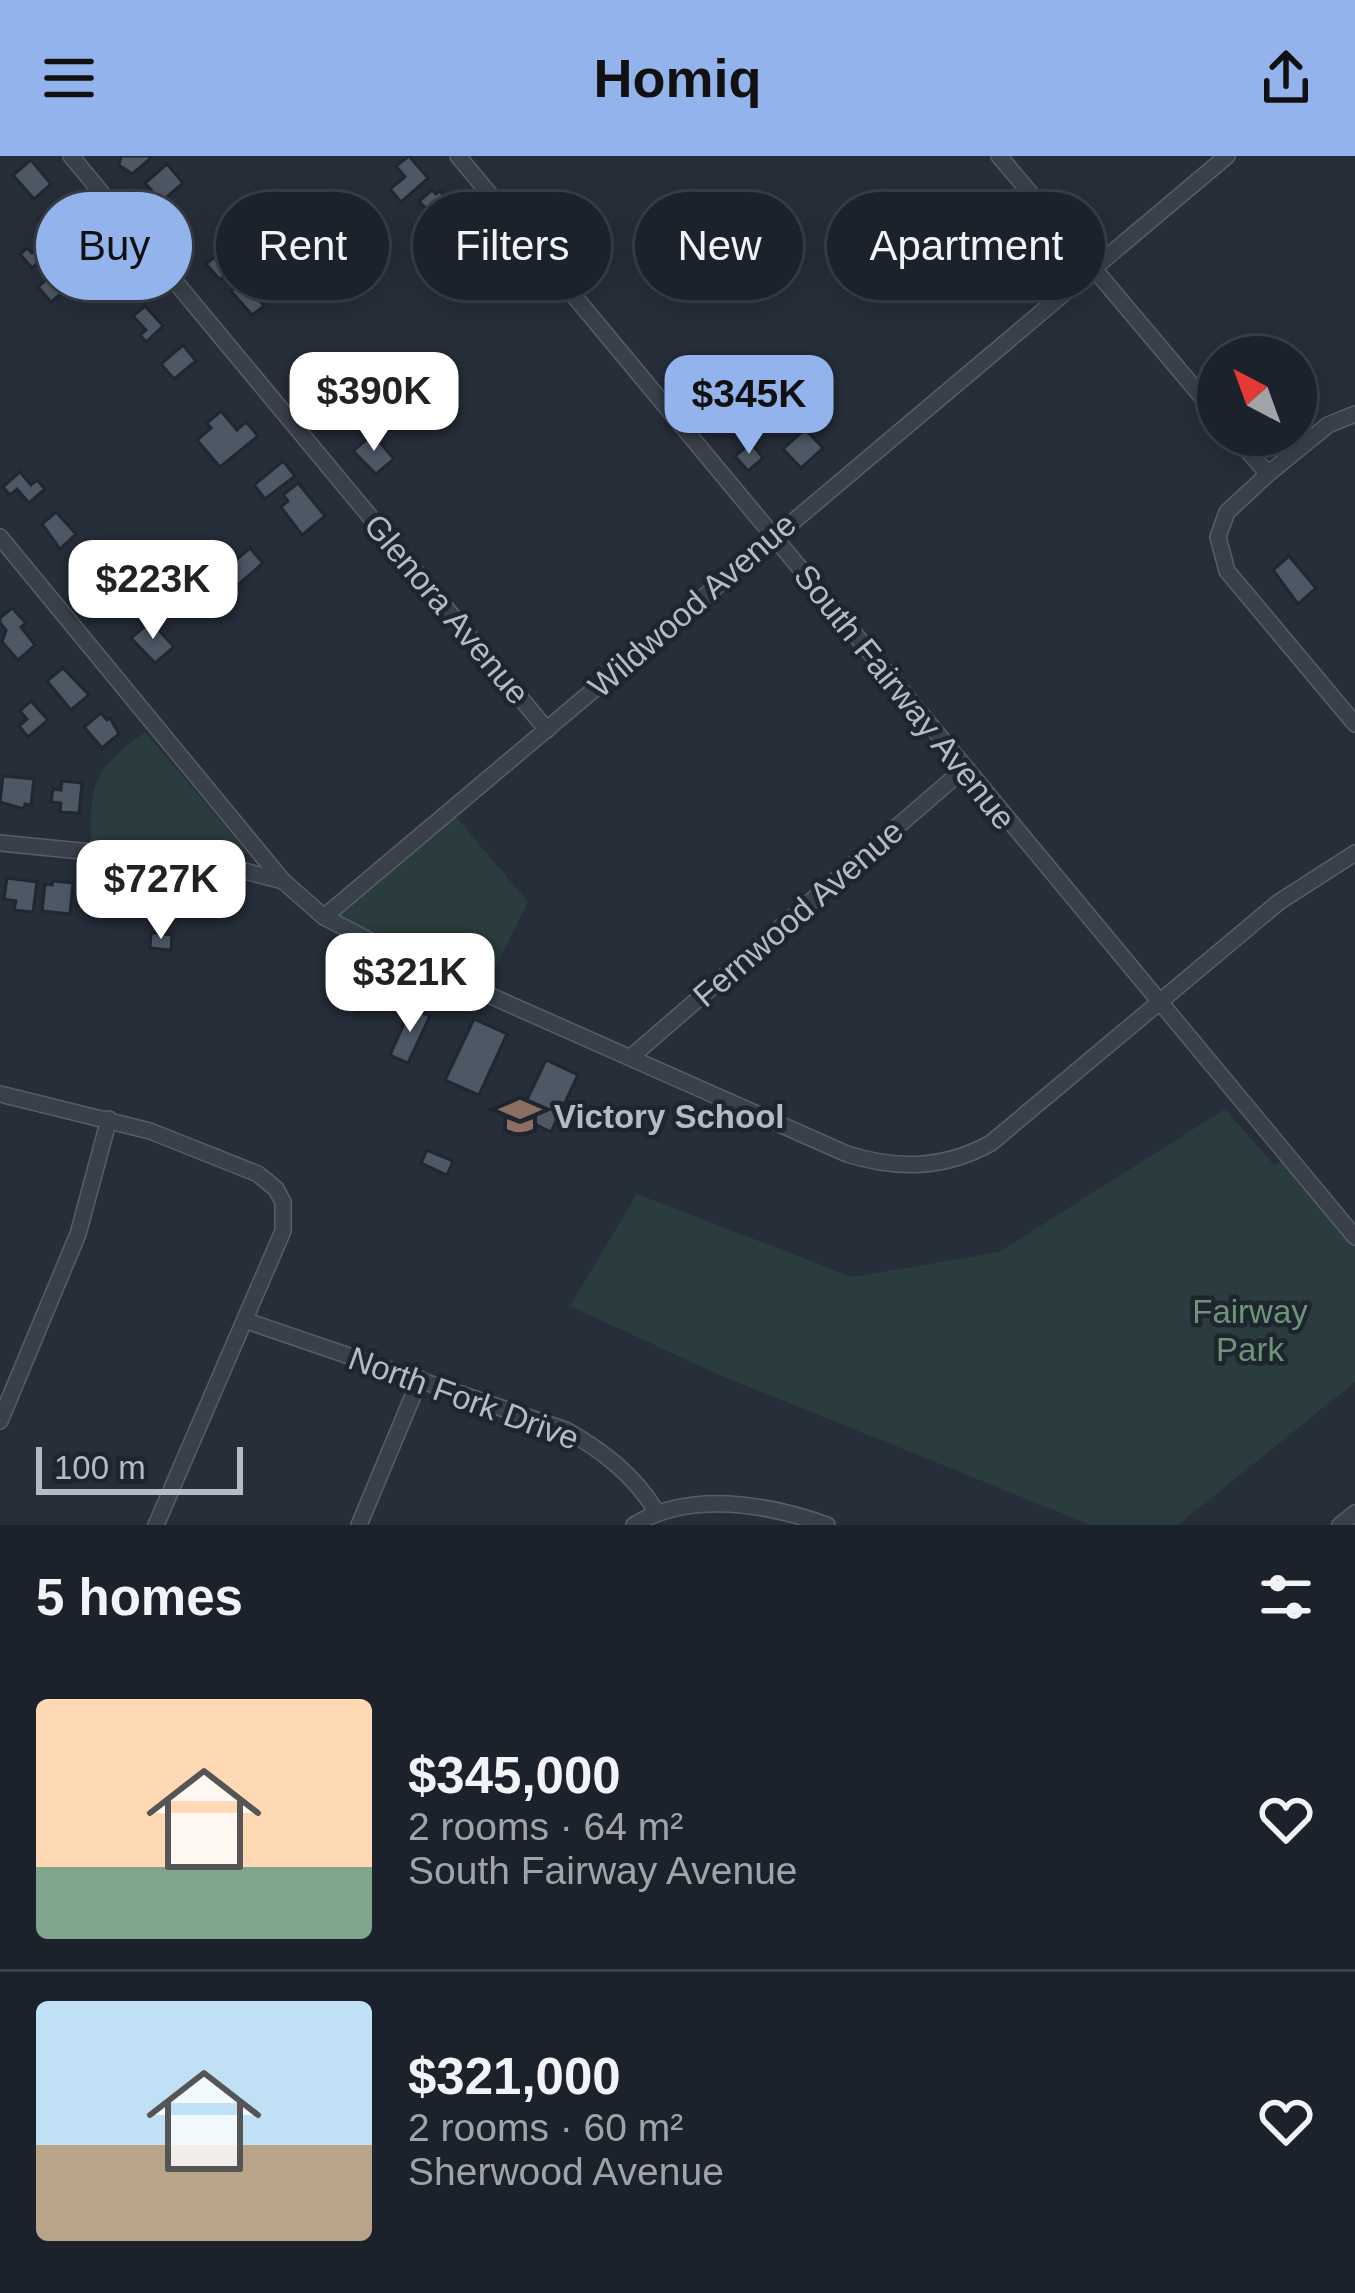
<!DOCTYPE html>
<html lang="en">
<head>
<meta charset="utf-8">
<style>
  :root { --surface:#1c222c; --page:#252a34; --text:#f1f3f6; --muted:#a0a4a9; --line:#3a3f48; --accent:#93b3ed }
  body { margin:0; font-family:Arial,sans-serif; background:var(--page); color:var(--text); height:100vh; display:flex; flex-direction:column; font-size:45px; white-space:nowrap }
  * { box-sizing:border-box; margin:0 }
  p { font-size:39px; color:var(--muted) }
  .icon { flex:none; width:66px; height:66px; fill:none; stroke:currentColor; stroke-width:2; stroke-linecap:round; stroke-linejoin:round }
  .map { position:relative; height:1369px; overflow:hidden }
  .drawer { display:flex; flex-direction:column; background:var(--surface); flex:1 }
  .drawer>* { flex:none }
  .guide { position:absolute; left:36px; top:36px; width:1284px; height:108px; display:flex; gap:24px }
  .needle { width:78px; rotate:319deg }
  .controls { position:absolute; left:1197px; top:180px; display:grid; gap:24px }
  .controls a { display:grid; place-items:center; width:120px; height:120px; border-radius:50%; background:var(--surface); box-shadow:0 6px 30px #0003,0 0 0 3px var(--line); font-size:60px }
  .scale { position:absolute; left:36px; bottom:30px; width:207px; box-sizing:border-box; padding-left:12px; border:6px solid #b5bbc6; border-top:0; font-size:33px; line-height:42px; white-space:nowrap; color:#b5bbc6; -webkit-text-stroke:9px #1e252f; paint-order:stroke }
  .price { position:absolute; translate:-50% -102px; padding:0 27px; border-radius:24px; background:#fff; color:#222; font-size:39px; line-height:78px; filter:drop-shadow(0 3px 6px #0008) }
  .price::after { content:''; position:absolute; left:50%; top:72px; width:36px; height:27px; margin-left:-18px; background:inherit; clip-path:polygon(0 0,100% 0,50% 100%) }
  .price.current { background:var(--accent); color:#111 }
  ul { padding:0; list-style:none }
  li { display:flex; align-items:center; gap:36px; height:300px; padding:0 36px }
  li+li { border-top:3px solid var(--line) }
  li span { display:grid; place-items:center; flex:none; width:336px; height:240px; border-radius:12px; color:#555 }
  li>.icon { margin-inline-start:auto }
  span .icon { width:144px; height:144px; fill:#fffc; stroke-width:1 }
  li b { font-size:51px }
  h2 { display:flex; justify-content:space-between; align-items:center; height:144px; padding:0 36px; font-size:51px }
  .tag { padding:0 42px; border-radius:54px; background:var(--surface); box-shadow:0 6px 30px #0003,0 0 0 3px var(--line); font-size:42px; line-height:108px }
  .tag.current { background:var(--accent); color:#111 }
  header { display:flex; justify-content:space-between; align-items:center; height:156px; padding:0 36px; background:var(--accent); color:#111; font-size:54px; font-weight:700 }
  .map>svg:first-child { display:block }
  .green { fill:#2a3c3d }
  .building { fill:#4e5865; stroke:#202731; stroke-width:3 }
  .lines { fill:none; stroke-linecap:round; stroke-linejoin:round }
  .minor-casing { stroke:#575e68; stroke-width:18 }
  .minor { stroke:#39404a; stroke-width:15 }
  .labels { text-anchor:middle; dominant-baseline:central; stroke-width:9; stroke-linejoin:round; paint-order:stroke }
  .street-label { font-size:33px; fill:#b5bbc6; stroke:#1e252f }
  .poi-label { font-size:33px; font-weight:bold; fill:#b5bbc6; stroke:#1e252f; text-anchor:start }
  .park-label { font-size:33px; fill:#6e9478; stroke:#1e252f }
</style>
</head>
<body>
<header><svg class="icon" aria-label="menu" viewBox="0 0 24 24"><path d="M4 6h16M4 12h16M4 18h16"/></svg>Homiq<svg class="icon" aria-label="share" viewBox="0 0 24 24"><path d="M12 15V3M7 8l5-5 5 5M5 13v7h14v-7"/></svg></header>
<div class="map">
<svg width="1355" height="1369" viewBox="0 0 1355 1369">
  <rect width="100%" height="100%" fill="#262e3a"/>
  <g class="green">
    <path d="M145 576 248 697 91 691C90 626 91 616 145 576Z"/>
    <path d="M451 655 528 746 483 837 324 761Z"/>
    <path d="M1225 953 1275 1010 1288 999 1355 1080V1226L1178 1369H1091L724 1221 570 1150 637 1038 852 1121 999 1096Z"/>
  </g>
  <g class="building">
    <path d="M121 0H149L151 2 132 18 119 9Z"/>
    <path d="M409 0 428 22 401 46 390 33 405 21 396 10Z"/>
    <path d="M31 4 51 28 34 43 13 19Z"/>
    <path d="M167 8 183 27 161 46 145 27Z"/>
    <path d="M432 34 436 38 440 35 448 44 444 48 454 60 442 71 419 45Z"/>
    <path d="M62 43 72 51 69 54 73 58 49 77 38 63Z"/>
    <path d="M463 65 479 78 475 80 484 91 470 103 449 77Z"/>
    <path d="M93 79 109 107 85 125 78 116 71 121 59 106Z"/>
    <path d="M40 90 47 99 32 112 20 98 27 92 32 97Z"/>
    <path d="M228 90 241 106 220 124 206 108Z"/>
    <path d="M117 109 132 127 119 139 103 122Z"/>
    <path d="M49 121 62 137 51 146 38 131Z"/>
    <path d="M244 123 262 142 259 144 264 150 252 159 231 135Z"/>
    <path d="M145 150 163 170 146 186 140 179 146 174 133 160Z"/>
    <path d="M183 189 196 205 174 223 161 208Z"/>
    <path d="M315 201 329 218 310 234 296 223 300 220 296 216Z"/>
    <path d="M337 227 362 256 348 267 320 241Z"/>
    <path d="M221 255 237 274 246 266 258 280 220 311 197 284 211 272 207 267Z"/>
    <path d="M805 273 823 292 801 312 783 293Z"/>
    <path d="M373 278 394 303 376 318 353 295Z"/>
    <path d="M751 287 763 302 748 315 735 300Z"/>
    <path d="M283 305 295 320 265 343 254 329Z"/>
    <path d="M20 316 31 329 37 324 45 333 29 347 17 333 10 339 3 331Z"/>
    <path d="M298 327 325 360 302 379 281 351 288 345 283 339Z"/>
    <path d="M56 356 76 378 60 393 42 368Z"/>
    <path d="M250 392 263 407 238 429 225 413Z"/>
    <path d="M1289 400 1316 432 1298 448 1273 414Z"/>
    <path d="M114 426 133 447 120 458 112 449 108 453 97 441Z"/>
    <path d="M12 452 26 467 21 471 35 489 18 504 2 486 6 474 0 467V462Z"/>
    <path d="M151 465 174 491 155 507 131 482Z"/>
    <path d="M63 512 89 539 71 554 47 525Z"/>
    <path d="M31 545 48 564 28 581 19 570 27 563 20 555Z"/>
    <path d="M101 557 107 564 110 562 119 578 102 592 84 571Z"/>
    <path d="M3 620 34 623 31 649 25 648 24 653 0 646Z"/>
    <path d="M62 625 82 627 79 657 60 656 61 647 51 646 53 633 61 634Z"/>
    <path d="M7 722 37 726 33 756 14 754 16 745 4 743Z"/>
    <path d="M53 725 73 727 70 758 42 755 45 728 52 729Z"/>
    <path d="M151 777 172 779 171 794 150 792Z"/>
    <path d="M343 815 372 829 359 857 329 843Z"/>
    <path d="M401 824 416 831 406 851 392 844Z"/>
    <path d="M411 852 430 860 408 907 390 899Z"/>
    <path d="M474 863 507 878 479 939 445 924Z"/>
    <path d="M546 904 578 919 551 976 519 960Z"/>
    <path d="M427 994 453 1005 447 1019 421 1007Z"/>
  </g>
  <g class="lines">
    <g class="minor-casing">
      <g id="minor">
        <path d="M71 0 547 574"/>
        <path d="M458 0 1355 1081"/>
        <path d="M999 0 1218 260"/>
        <path d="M1355 258 1328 269 1268 318 1227 356 1218 381 1227 415 1355 568"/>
        <path d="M1234 279 1268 318"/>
        <path d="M0 381 283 725"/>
        <path d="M0 687 221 709 283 725 324 761 394 797 847 998C898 1014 944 1013 991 987L1279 746 1355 697"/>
        <path d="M324 761 1227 0"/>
        <path d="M631 901 964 613"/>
        <path d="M0 938 150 975 258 1018 276 1033 283 1046V1075L156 1369"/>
        <path d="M247 1165 566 1274C603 1295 634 1319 656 1355"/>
        <path d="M0 1265 78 1078 109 963"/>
        <path d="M359 1369 420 1223"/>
        <path d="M634 1369C690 1334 767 1348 827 1369"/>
        <path d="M1340 1369 1355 1357"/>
      </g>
    </g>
    <use href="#minor" class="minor"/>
  </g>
  <defs>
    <g id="school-bare" transform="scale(3.24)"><path d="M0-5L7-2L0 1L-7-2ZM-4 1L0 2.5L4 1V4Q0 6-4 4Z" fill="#8d6e63" stroke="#1e252f" stroke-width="2.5" paint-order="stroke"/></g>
  </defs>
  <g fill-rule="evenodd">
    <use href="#school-bare" x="520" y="960"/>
  </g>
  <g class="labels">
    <g class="street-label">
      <text transform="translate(692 449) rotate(-41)">Wildwood Avenue</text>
      <text transform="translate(447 453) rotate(50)">Glenora Avenue</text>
      <text transform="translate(905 541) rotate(51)">South Fairway Avenue</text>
      <text transform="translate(798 757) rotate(-41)">Fernwood Avenue</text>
      <text transform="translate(464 1242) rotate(20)">North Fork Drive</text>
    </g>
    <g class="poi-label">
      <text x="554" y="960">Victory School</text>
    </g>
    <g class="park-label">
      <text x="1250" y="1155">Fairway<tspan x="1250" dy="38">Park</tspan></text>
    </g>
  </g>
</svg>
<div class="controls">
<a><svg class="needle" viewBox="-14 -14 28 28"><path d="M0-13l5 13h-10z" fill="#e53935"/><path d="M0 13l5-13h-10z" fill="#a0a4a9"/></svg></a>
</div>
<div class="scale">100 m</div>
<b class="price" style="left:374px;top:298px">$390K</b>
<b class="price current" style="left:749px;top:301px">$345K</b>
<b class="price" style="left:153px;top:486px">$223K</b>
<b class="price" style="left:161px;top:786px">$727K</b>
<b class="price" style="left:410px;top:879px">$321K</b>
<div class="guide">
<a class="tag current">Buy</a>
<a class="tag">Rent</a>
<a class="tag">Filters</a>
<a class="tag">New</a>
<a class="tag">Apartment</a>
</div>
</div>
<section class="drawer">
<h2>5 homes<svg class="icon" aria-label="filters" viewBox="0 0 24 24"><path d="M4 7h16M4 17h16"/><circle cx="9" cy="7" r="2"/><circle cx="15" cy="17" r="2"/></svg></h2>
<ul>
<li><span style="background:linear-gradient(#ffd9b3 70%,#7fa58c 0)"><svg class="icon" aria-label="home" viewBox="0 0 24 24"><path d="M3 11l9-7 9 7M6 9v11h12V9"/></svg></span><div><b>$345,000</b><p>2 rooms · 64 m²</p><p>South Fairway Avenue</p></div><svg class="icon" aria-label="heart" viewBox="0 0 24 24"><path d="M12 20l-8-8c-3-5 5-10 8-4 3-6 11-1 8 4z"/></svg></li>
<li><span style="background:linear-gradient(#bfe0f5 60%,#b9a48a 0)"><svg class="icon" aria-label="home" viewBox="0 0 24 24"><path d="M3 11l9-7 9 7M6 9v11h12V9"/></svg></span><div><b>$321,000</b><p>2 rooms · 60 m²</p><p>Sherwood Avenue</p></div><svg class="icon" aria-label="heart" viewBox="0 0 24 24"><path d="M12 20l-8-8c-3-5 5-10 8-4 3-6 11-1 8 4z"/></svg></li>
</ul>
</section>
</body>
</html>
